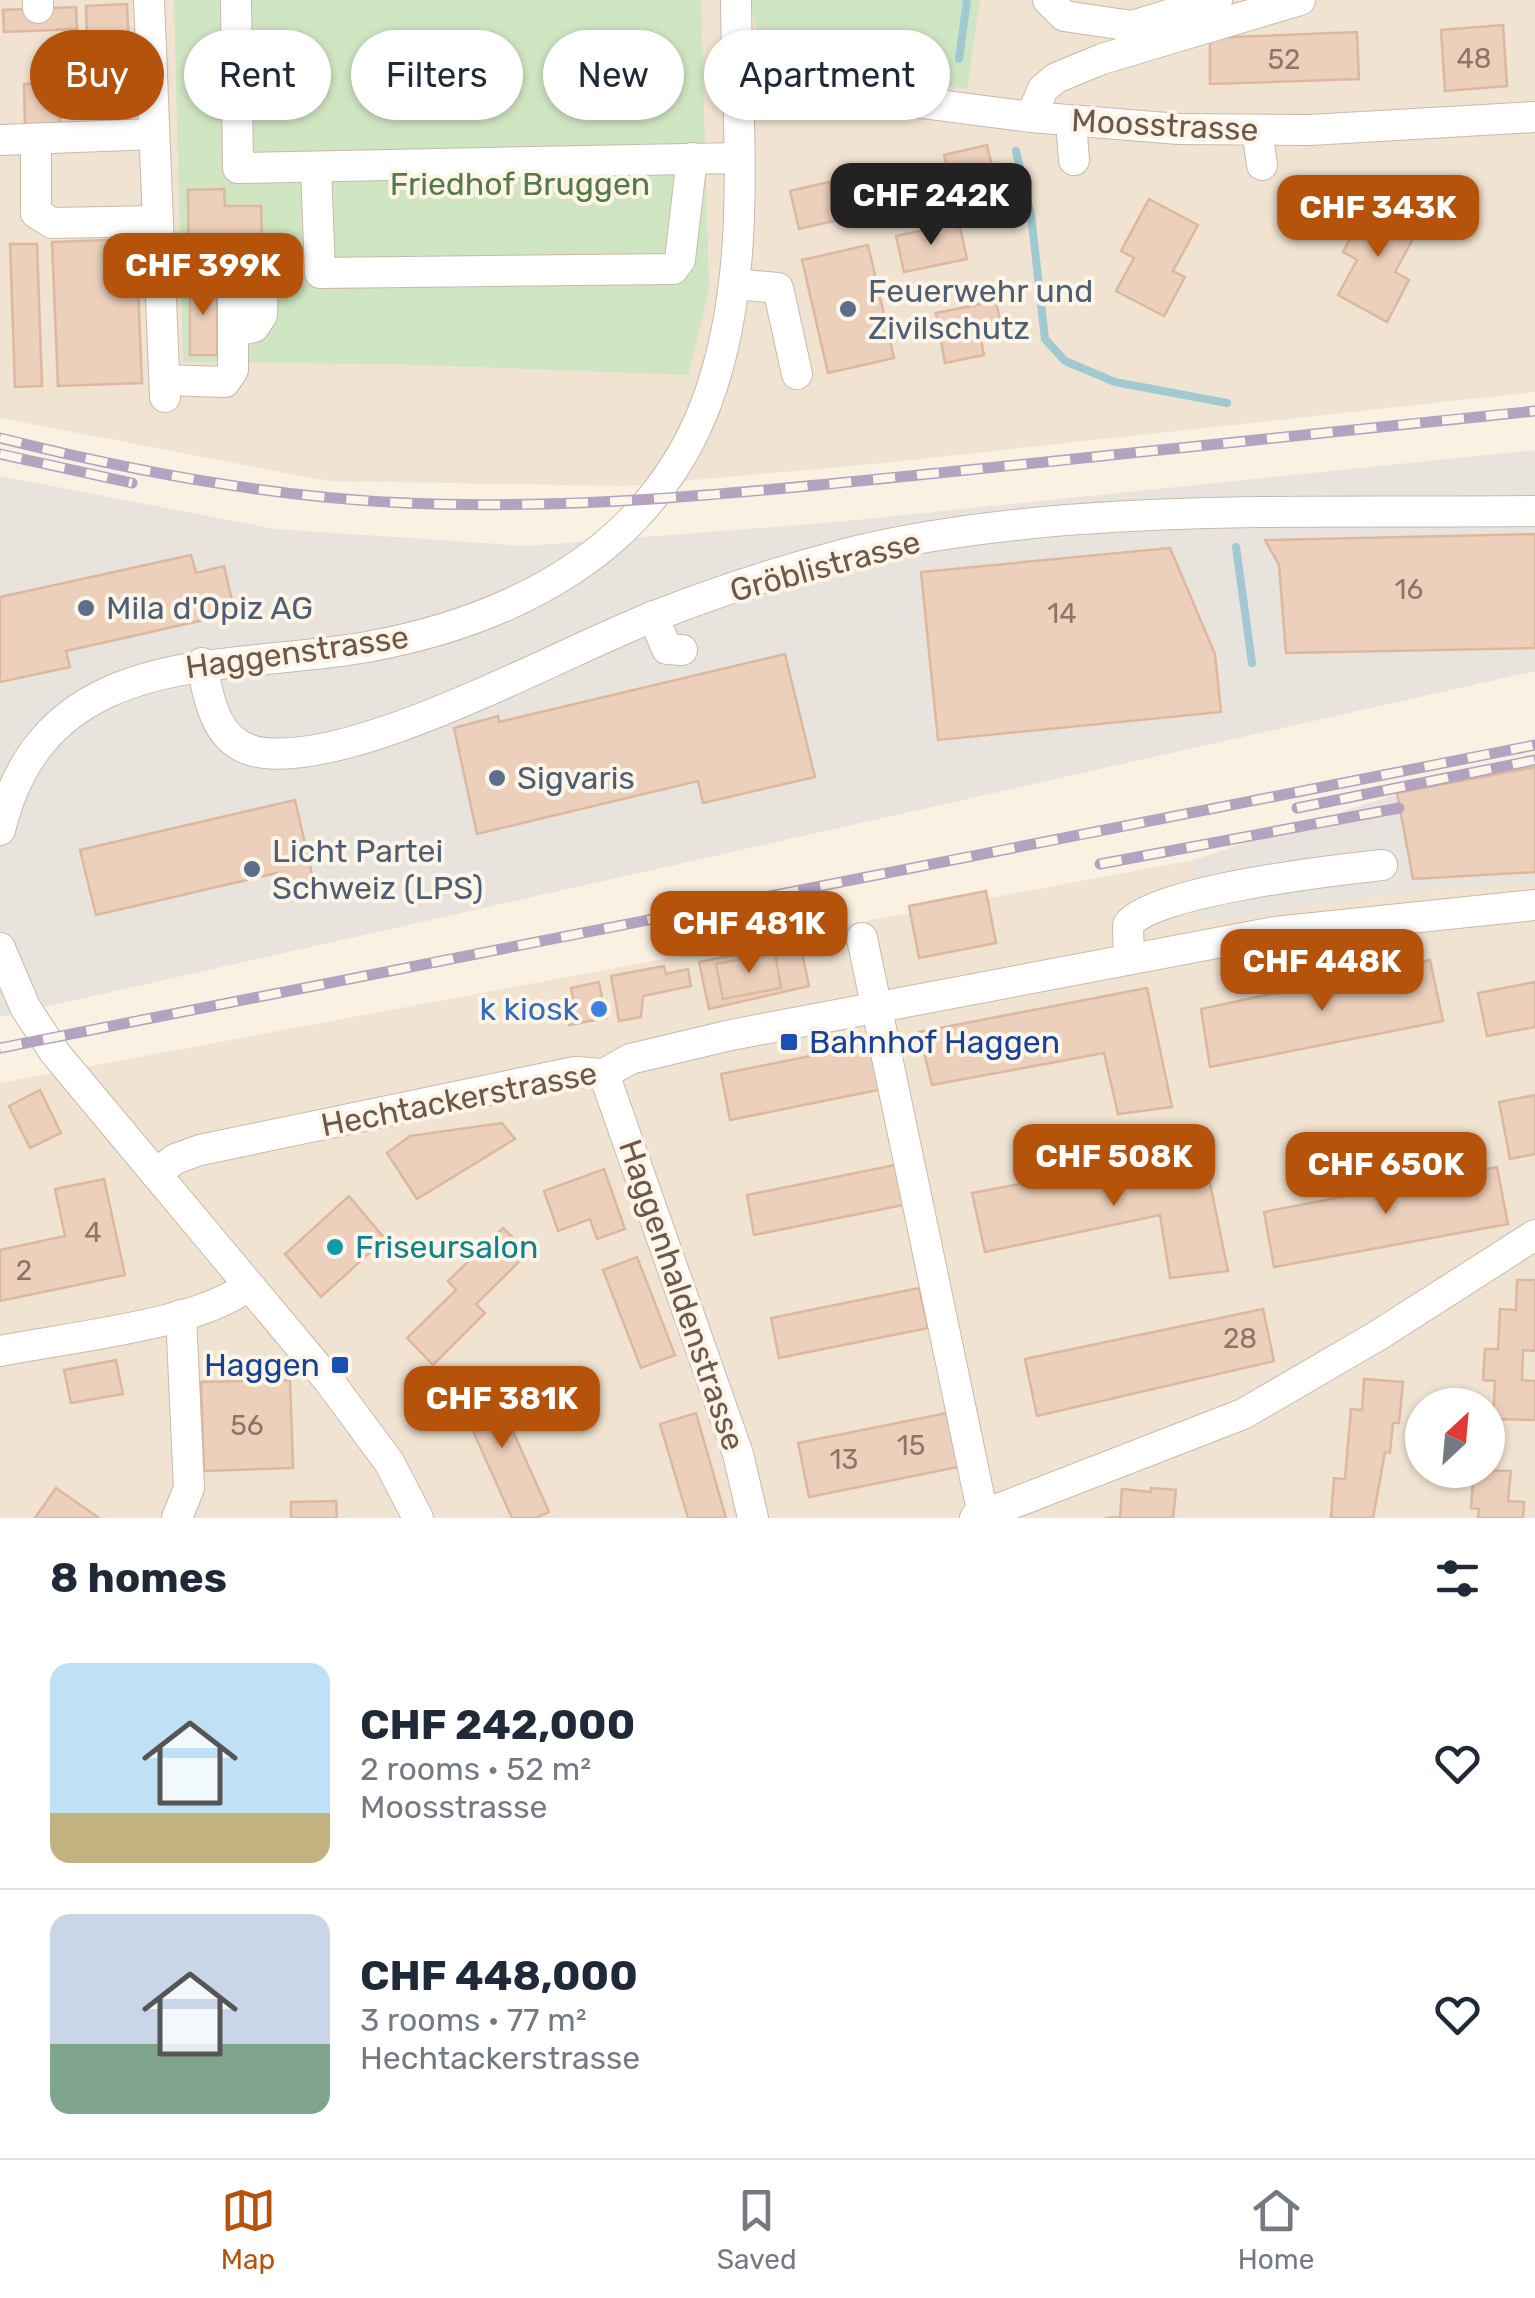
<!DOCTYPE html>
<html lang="en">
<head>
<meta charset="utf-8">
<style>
  :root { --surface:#fff; --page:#f6f6f7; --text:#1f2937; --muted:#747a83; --line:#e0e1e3; --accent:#b45309 }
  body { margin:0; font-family:Rubik,sans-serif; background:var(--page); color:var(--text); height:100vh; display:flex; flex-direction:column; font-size:38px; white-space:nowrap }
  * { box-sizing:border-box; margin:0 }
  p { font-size:32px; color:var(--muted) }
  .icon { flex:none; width:55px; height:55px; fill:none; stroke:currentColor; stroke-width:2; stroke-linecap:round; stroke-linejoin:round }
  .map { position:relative; height:1518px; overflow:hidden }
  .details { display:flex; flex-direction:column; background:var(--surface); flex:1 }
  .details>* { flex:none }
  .hud { position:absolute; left:30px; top:30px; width:1000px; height:90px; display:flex; gap:20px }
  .needle { width:65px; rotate:26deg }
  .fabs { position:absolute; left:1405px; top:1388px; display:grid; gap:20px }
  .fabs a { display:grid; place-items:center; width:100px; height:100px; border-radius:50%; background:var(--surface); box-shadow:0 2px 8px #0004; font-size:50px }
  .price { position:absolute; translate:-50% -85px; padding:0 22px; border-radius:20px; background:var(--accent); color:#fff; font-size:32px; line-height:65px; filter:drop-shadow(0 2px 5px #0008) }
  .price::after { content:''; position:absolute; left:50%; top:60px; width:30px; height:22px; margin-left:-15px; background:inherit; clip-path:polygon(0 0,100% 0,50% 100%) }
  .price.current { background:#222; color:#fff }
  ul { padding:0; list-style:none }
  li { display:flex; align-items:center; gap:30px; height:250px; padding:0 50px }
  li+li { border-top:2px solid var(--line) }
  li span { display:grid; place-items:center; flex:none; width:280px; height:200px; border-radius:20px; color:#555 }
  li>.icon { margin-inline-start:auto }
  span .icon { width:120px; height:120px; fill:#fffc; stroke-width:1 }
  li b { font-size:42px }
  h2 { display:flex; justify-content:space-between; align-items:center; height:120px; padding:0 50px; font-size:42px }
  .pill { padding:0 35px; border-radius:45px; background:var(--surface); box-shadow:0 2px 8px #0004; font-size:35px; line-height:90px }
  .pill.current { background:var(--accent); color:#fff }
  .tabs { display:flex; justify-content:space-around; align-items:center; height:140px; border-top:2px solid var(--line); background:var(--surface); font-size:28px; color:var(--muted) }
  .tabs a { display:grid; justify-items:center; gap:5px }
  .tabs .current { color:var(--accent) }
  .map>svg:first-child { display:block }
  .residential { fill:#f0e3d1; fill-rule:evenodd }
  .industrial { fill:#e9e3dd }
  .green { fill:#d0e5c2 }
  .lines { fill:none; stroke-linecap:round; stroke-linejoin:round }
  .stream { stroke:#a0c9d2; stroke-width:8 }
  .building { fill:#ecd0bc; stroke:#ddb89e; stroke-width:2.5 }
  .minor-casing { stroke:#c9b9aa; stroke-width:32 }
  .minor { stroke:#fff; stroke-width:30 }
  .rail-casing { stroke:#b4a2c1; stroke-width:11 }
  .rail { stroke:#fdf5e7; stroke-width:8; stroke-dasharray:22; stroke-linecap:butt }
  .service-dot { fill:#5c6f8a; stroke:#fdf5e7; stroke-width:4 }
  .shop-dot { fill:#3f7fe0; stroke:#fdf5e7; stroke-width:4 }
  .transit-dot { fill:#1a4fb4; stroke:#fdf5e7; stroke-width:4 }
  .culture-dot { fill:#0f9aa8; stroke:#fdf5e7; stroke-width:4 }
  .labels { text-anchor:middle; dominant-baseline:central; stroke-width:8; stroke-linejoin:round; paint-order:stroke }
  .number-label { font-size:28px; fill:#8e7667 }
  .street-label { font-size:32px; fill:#6f584b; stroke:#fdf5e7 }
  .park-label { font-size:32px; fill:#547a47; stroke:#fdf5e7 }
  .service-label { font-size:32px; fill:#4e5e75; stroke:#fdf5e7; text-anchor:start }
  .shop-label { font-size:32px; fill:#366cbe; stroke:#fdf5e7; text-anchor:end }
  .transit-label { font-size:32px; fill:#164399; stroke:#fdf5e7; text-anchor:start }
  .culture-label { font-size:32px; fill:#0d838f; stroke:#fdf5e7; text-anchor:start }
</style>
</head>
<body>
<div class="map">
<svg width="1535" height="1518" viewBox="0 0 1535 1518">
  <rect width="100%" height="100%" fill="#faf1e2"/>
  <g class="residential">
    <path d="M0 0H1535V392L884 463 626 486 327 481 0 418Z"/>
    <path d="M1193 860 1205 921 1416 891 1535 883V1518H0V1083ZM1422 1405H1488V1470H1422Z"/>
  </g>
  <g class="industrial">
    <path d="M1535 450V671L0 1017V476L275 529 527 546 837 522Z"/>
    <path d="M1535 768V883L1416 891 1205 921 1193 860 1397 794Z"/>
  </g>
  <g class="green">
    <path d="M174 0H701L709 290 688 375 393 364 183 362Z"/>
    <path d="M752 0H980L967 89C928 83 794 74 769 51 756 38 752 16 752 0Z"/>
  </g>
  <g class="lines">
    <g class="stream">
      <path d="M959 59 967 0"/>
      <path d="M1016 151 1031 215 1045 339 1065 361 1115 382 1227 403"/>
      <path d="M1236 547 1252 663"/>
    </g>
  </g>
  <g class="building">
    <path d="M127 4 129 46H115L114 38 87 39 86 6Z"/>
    <path d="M76 7 77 29 4 32 3 10Z"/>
    <path d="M1503 25 1507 86 1445 91 1441 30Z"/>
    <path d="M1357 32 1359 79 1210 84V38Z"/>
    <path d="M59 83V95H69V117H60V127L25 128 24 84Z"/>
    <path d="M987 145 996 183 945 194 939 170 947 168 944 155Z"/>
    <path d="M892 167 902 206 869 213 861 174Z"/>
    <path d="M931 167 940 205 925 209 915 170Z"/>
    <path d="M829 182 838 220 799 229 790 191Z"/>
    <path d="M224 189 225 206H261L262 243H269L270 273 189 274 188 190Z"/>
    <path d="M1149 199 1198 225 1173 271 1185 277 1164 316 1116 291 1134 258 1121 251Z"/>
    <path d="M1372 199 1420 226 1395 272 1409 280 1387 322 1338 295 1357 260 1343 252Z"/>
    <path d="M959 223 967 259 904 272 896 236Z"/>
    <path d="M136 239 142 383 58 386 52 242Z"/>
    <path d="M10 244H37L42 386 15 387Z"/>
    <path d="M868 245 894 358 828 373 802 260Z"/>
    <path d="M190 281 217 282V355H190Z"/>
    <path d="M996 301 1002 331 980 335 984 355 945 363 936 313Z"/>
    <path d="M1535 534V648L1286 653 1279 565 1265 540Z"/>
    <path d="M1170 548 1215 654 1221 712 938 740 921 572Z"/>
    <path d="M191 555 196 573 224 566 235 613 66 651 70 667 0 682V597Z"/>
    <path d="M785 654 815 777 703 803 698 781 477 834 454 728 498 716 499 722Z"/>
    <path d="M1535 767V872L1413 879 1397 793Z"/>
    <path d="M295 800 313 879 281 887 277 873 96 915 80 850Z"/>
    <path d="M986 891 996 943 919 958 909 906Z"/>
    <path d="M800 942 809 986 709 1009 699 962Z"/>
    <path d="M775 953 781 988 723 999 716 964Z"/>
    <path d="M1430 960 1443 1021 1210 1067 1201 1009Z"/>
    <path d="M664 966 666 974 688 969 691 986 643 996 641 1017 619 1021 611 976Z"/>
    <path d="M599 982 606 1018 569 1025 566 1011 575 1009 571 988Z"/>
    <path d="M1535 982V1027L1487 1036 1478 993Z"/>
    <path d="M1147 988 1172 1107 1118 1114 1104 1053 932 1085 919 1032Z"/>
    <path d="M874 1043 883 1089 730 1120 721 1074Z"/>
    <path d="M40 1090 61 1133 30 1148 9 1106Z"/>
    <path d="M1535 1095V1154L1510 1159 1499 1102Z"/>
    <path d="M502 1123 515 1139 417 1199 387 1153 410 1136Z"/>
    <path d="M1203 1149 1228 1271 1170 1278 1160 1215 985 1252 972 1193Z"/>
    <path d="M895 1165 903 1205 754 1235 747 1195Z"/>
    <path d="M1497 1167 1508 1224 1274 1267 1264 1212Z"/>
    <path d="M604 1169 625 1229 597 1239 590 1219 558 1231 544 1191Z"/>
    <path d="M104 1179 125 1275 0 1301V1250L65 1236 55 1189Z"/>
    <path d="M349 1196 385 1239 321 1297 285 1254Z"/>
    <path d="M503 1228 528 1253 476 1304 485 1313 433 1365 407 1338 456 1290 448 1281Z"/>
    <path d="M637 1257 675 1355 641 1368 603 1270Z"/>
    <path d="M1517 1280H1535V1351L1523 1350 1522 1380 1535 1381V1420L1493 1419 1495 1381 1483 1380 1485 1349H1498L1500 1309 1516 1310Z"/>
    <path d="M919 1288 928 1328 779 1358 771 1318Z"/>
    <path d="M1263 1309 1274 1361 1037 1416 1025 1359Z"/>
    <path d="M116 1360 123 1394 71 1403 64 1370Z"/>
    <path d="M489 1378 549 1512 536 1518H512L456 1393Z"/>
    <path d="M1364 1379 1403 1382 1399 1423H1393L1390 1453 1385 1452 1373 1518H1331L1334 1478 1345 1479 1351 1409 1362 1410Z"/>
    <path d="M290 1380 293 1468 204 1471 201 1382Z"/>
    <path d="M696 1413 726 1518H688L660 1424Z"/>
    <path d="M947 1413 958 1467 809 1497 798 1443Z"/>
    <path d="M1474 1470 1511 1471 1508 1501 1524 1502 1523 1518H1478L1479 1509 1471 1508Z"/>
    <path d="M56 1488 99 1518H35Z"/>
    <path d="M1151 1488 1176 1490 1173 1518H1105L1120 1517 1122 1489 1151 1492Z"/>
    <path d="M336 1501 337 1518H291V1502Z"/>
  </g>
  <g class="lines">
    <g class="minor-casing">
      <g id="minor">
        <path d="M38 0V8"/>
        <path d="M149 0 165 397"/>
        <path d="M236 0 238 168 739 158"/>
        <path d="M1048 0 1064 16 1132 26 1217 0"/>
        <path d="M737 79 1031 117 1179 129 1310 130 1535 117"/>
        <path d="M1031 117 1043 89 1056 78 1102 59 1300 0"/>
        <path d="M1071 121 1074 160"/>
        <path d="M1257 130 1262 165"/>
        <path d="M36 139V213L52 223 157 221"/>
        <path d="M0 140 154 134"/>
        <path d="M316 167 320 273 673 269 680 260 692 158"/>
        <path d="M734 284 778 288 797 374"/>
        <path d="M233 331 254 327 262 315 263 280"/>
        <path d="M165 380 225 382 233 370V281"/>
        <path d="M653 616 667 649 682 650"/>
        <path d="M202 663C209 703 217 749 265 753 364 763 557 654 655 616 718 591 784 570 849 553 1060 501 1317 514 1535 511"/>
        <path d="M0 830C45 644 224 672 367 647 514 620 650 551 706 404 754 276 737 134 736 0"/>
        <path d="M862 938 983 1515"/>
        <path d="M0 948 25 1007 55 1053 329 1381 389 1462 418 1518"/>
        <path d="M1129 959 1128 925C1150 891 1336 870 1382 865"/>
        <path d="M604 1074 738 1454 753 1518"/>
        <path d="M156 1174 175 1159 200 1150 575 1072 604 1074 630 1059 731 1035 1275 932 1535 905"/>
        <path d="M0 1351C63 1338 198 1325 246 1287"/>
        <path d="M177 1518 189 1488 181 1315"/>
        <path d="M975 1518 1243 1414 1377 1336 1535 1235"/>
      </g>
    </g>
    <use href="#minor" class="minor"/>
    <g class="rail-casing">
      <g id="rail">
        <path d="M0 438C133 471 269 497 406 503 587 511 768 490 948 472 1144 452 1339 431 1535 411"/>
        <path d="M0 454 132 483"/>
        <path d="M1297 808 1535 760"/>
        <path d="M1100 864 1399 808"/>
        <path d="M0 1048 1535 745"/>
      </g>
    </g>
    <use href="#rail" class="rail"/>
  </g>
  <g class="service-dot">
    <circle cx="848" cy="309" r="10"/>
    <circle cx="86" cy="608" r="10"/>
    <circle cx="497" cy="778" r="10"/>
    <circle cx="252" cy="869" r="10"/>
  </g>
  <circle class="shop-dot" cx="599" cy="1009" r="10"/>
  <g class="transit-dot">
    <rect x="779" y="1032" width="20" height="20" rx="5"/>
    <rect x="330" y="1355" width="20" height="20" rx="5"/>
  </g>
  <circle class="culture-dot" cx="335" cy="1247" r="10"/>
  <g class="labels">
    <g class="number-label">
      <text x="1474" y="58">48</text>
      <text x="1284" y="59">52</text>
      <text x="1409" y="589">16</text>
      <text x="1062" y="613">14</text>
      <text x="93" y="1232">4</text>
      <text x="24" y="1270">2</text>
      <text x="1240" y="1338">28</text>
      <text x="247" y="1425">56</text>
      <text x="911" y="1445">15</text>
      <text x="844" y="1459">13</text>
    </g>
    <g class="street-label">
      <text transform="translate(1165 125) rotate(3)">Moosstrasse</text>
      <text transform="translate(825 566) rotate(-15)">Gröblistrasse</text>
      <text transform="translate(297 652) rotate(-8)">Haggenstrasse</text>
      <text transform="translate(459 1099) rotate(-11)">Hechtackerstrasse</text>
      <text transform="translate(682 1295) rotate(71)">Haggenhaldenstrasse</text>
    </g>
    <g class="park-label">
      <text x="520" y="184">Friedhof Bruggen</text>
    </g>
    <g class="service-label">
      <text x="868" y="291">Feuerwehr und<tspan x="868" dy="37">Zivilschutz</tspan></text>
      <text x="106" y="608">Mila d'Opiz AG</text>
      <text x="517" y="778">Sigvaris</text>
      <text x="272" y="851">Licht Partei<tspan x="272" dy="37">Schweiz (LPS)</tspan></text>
    </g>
    <g class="shop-label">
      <text x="579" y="1009">k kiosk</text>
    </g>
    <g class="transit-label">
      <text x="809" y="1042">Bahnhof Haggen</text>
      <text x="320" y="1365" text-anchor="end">Haggen</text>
    </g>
    <g class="culture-label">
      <text x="355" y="1247">Friseursalon</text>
    </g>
  </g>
</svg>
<div class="fabs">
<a><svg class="needle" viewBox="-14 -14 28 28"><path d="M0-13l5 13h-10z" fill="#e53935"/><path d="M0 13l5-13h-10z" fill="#747a83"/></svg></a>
</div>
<b class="price current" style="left:931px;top:248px">CHF 242K</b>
<b class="price" style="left:1378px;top:260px">CHF 343K</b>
<b class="price" style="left:203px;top:318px">CHF 399K</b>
<b class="price" style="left:749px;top:976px">CHF 481K</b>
<b class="price" style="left:1322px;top:1014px">CHF 448K</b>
<b class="price" style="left:1114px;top:1209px">CHF 508K</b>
<b class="price" style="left:1386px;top:1217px">CHF 650K</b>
<b class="price" style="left:502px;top:1451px">CHF 381K</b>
<div class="hud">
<a class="pill current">Buy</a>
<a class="pill">Rent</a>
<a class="pill">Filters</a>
<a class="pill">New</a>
<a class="pill">Apartment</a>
</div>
</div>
<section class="details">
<h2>8 homes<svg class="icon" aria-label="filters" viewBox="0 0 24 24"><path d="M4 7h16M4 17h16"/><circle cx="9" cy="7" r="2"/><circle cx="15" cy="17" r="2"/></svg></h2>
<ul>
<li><span style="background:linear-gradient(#bfe0f5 75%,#c2b280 0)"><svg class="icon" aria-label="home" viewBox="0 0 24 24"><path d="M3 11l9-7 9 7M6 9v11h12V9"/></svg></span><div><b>CHF 242,000</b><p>2 rooms · 52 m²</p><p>Moosstrasse</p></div><svg class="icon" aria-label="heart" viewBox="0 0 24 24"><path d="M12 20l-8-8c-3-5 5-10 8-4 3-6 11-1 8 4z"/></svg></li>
<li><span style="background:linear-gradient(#c9d6e8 65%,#7fa58c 0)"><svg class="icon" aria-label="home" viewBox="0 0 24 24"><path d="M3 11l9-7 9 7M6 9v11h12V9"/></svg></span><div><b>CHF 448,000</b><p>3 rooms · 77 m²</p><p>Hechtackerstrasse</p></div><svg class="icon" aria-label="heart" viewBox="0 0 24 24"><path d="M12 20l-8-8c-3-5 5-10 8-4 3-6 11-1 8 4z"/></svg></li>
</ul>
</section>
<nav class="tabs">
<a class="current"><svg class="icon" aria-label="map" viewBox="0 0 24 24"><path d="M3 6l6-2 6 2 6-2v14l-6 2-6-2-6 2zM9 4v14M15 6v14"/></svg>Map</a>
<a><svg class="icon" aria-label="saved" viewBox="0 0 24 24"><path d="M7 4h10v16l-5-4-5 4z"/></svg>Saved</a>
<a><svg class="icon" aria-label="home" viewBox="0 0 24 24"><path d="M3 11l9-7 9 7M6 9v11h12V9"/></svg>Home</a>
</nav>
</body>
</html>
